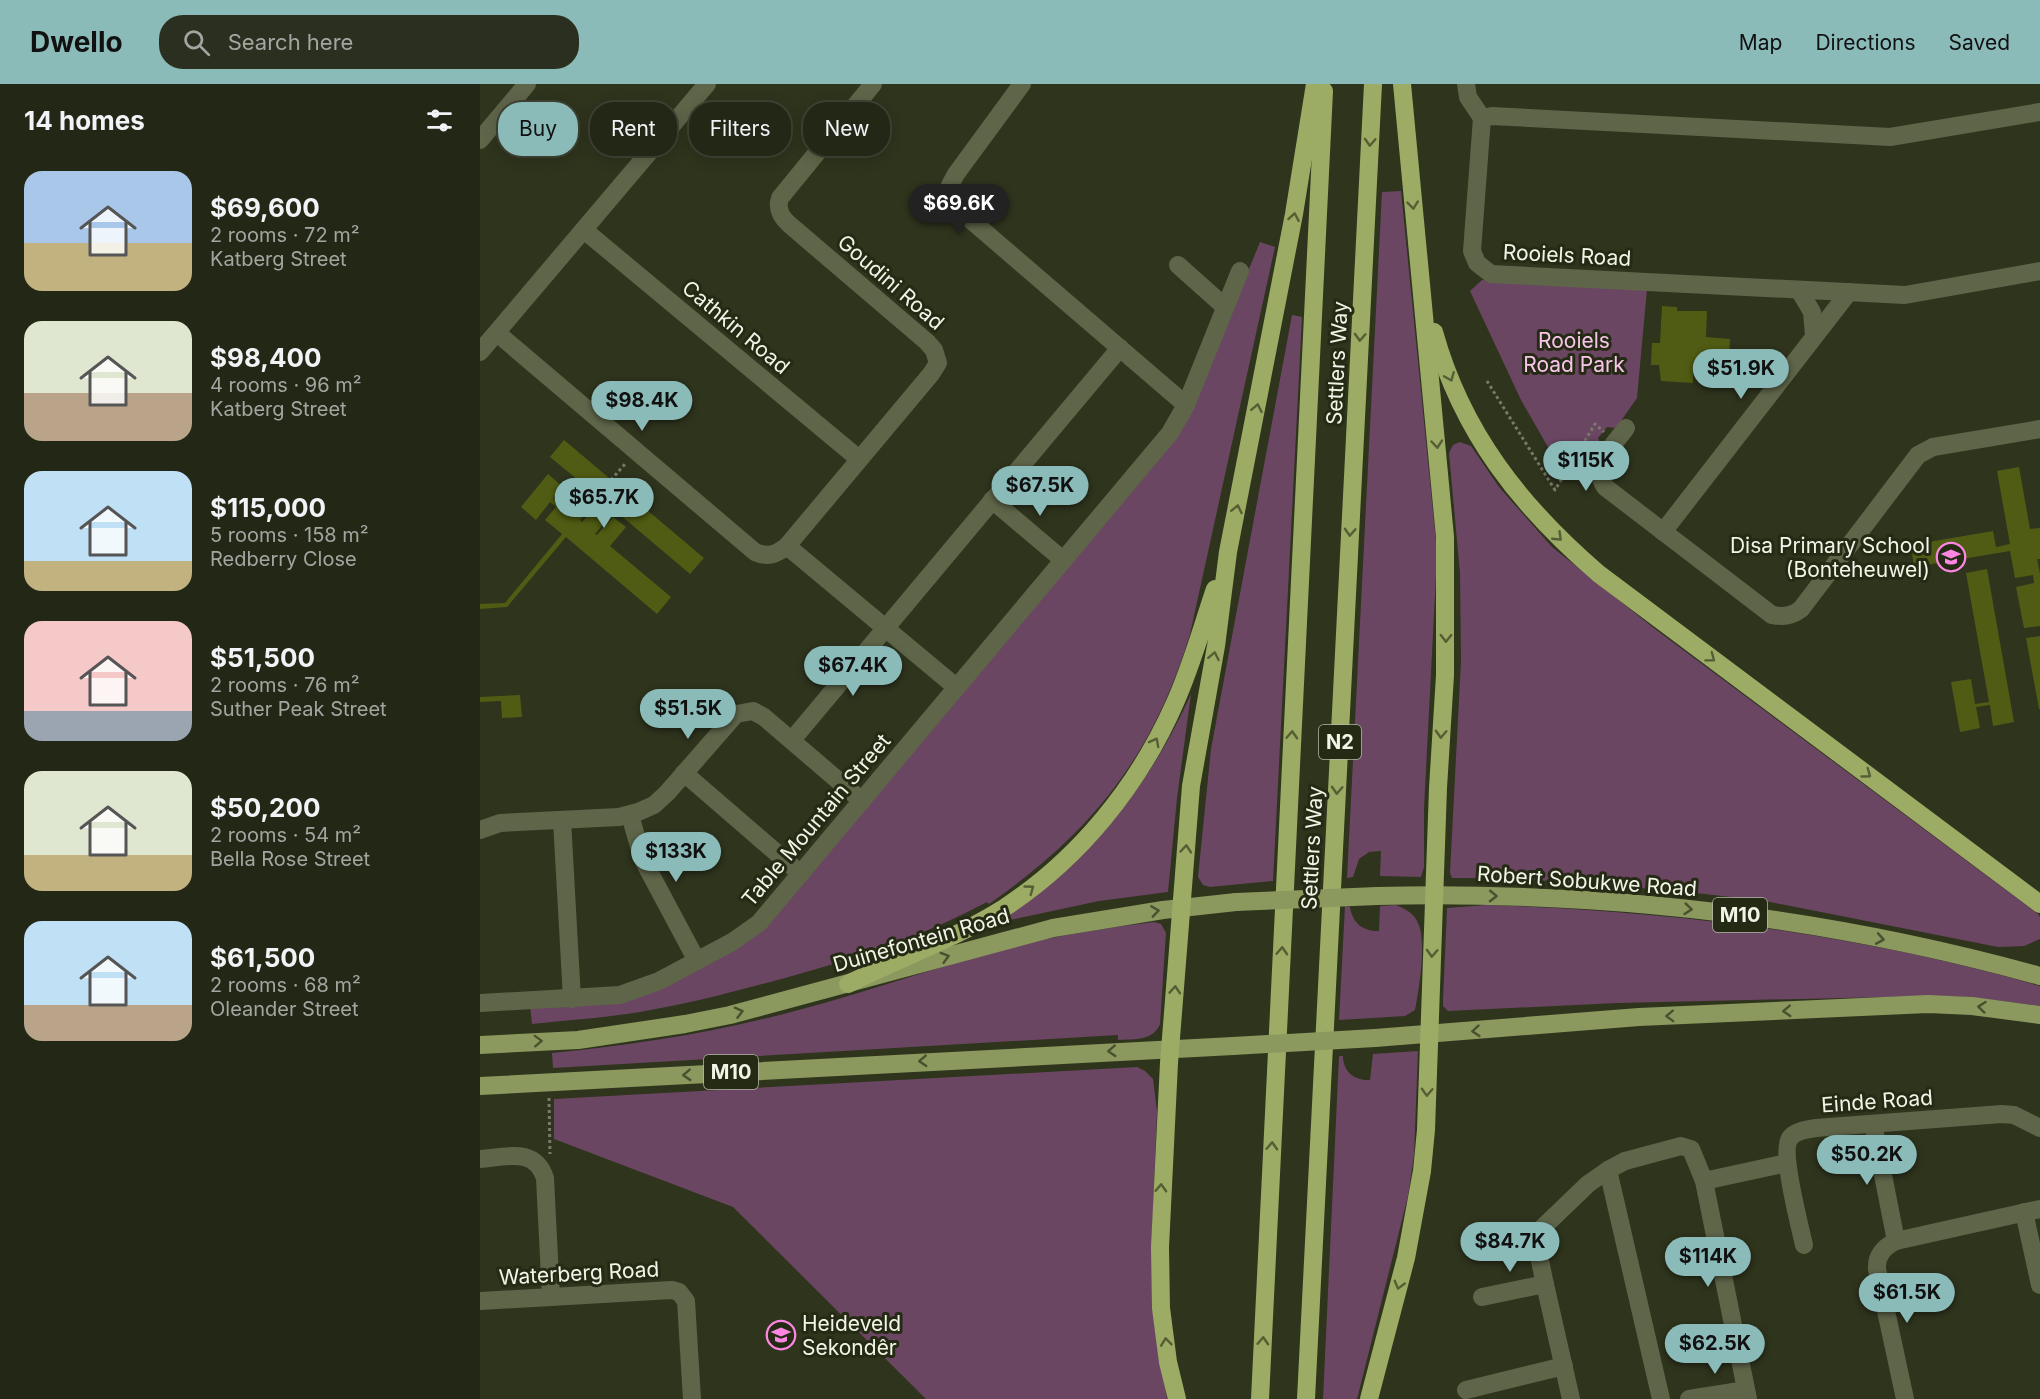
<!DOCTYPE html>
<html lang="en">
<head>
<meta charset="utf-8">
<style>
  :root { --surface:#232716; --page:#2b2f1f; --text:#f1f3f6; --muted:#a3a5a1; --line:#404435; --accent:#8bbbb9 }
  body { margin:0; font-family:Inter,sans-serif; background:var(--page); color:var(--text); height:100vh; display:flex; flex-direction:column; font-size:22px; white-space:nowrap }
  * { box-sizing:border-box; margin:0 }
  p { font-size:20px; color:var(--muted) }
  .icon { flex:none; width:33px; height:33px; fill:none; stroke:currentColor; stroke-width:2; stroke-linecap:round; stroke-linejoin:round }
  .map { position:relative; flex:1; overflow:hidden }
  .side { display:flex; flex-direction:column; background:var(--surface); width:480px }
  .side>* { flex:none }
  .top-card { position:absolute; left:18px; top:18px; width:570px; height:54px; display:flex; gap:12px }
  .price { position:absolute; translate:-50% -51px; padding:0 14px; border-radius:21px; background:var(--accent); color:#111; font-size:20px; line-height:39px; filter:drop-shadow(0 2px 3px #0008) }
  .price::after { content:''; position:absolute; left:50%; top:36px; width:18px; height:14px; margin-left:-9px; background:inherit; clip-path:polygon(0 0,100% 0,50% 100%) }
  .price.selected { background:#222; color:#fff }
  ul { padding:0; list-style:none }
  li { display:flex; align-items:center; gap:18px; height:150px; padding:0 24px }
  li span { display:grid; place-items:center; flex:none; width:168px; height:120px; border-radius:18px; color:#555 }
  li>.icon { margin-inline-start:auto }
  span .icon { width:72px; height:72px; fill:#fffc; stroke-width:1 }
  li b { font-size:26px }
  h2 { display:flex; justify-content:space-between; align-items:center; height:72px; padding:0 24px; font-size:26px }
  .chip { padding:0 21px; border-radius:24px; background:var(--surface); box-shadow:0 3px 15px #0003,0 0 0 2px var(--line); font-size:21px; line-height:54px }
  .chip.selected { background:var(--accent); color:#111 }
  header { display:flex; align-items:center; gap:36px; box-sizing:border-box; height:84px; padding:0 30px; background:var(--accent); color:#111 }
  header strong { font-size:28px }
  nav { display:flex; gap:33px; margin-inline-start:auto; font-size:21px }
  .search { width:420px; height:54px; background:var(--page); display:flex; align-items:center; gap:15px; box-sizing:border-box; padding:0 21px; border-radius:24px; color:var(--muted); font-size:22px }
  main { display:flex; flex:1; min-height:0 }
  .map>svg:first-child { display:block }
  .green { fill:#6b4662 }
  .building { fill:#505c13 }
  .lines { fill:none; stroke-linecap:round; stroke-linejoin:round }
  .path { stroke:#777b68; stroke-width:3; stroke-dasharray:3 3; stroke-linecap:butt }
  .minor { stroke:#5f6549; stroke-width:18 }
  .major { stroke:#8b985e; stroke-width:18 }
  .highway { stroke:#9cac65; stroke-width:18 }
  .major-bridge { stroke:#8b985e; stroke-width:18 }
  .oneway { stroke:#555e34 }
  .oneway2 { stroke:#49502e }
  .labels { text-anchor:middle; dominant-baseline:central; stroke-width:6; stroke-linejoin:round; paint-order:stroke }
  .shield { fill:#252a14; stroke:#b4b8a8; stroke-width:1.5 }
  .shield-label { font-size:20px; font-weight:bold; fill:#f1f5e7 }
  .street-label { font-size:21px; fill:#f1f5e7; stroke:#252a14 }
  .park-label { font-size:21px; fill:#f8c4ea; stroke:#252a14 }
  .poi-label { font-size:21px; fill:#f1f5e7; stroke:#252a14; text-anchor:end }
</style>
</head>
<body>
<header>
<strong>Dwello</strong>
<div class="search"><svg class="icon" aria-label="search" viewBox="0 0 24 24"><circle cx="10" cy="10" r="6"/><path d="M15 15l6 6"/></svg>Search here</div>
<nav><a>Map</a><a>Directions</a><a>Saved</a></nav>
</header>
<main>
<section class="side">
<h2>14 homes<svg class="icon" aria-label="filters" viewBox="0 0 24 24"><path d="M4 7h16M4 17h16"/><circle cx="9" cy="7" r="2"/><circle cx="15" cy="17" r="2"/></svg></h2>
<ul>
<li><span style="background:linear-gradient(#a9c7e8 60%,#c2b280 0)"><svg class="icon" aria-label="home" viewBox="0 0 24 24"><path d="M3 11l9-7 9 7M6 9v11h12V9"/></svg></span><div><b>$69,600</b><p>2 rooms · 72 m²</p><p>Katberg Street</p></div></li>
<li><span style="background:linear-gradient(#dfe7d0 60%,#b9a48a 0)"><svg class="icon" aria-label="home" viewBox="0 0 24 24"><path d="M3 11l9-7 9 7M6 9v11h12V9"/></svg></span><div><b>$98,400</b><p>4 rooms · 96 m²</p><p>Katberg Street</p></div></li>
<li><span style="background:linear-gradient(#bfe0f5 75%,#c2b280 0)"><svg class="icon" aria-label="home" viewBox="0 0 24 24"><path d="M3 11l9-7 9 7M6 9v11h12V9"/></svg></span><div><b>$115,000</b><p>5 rooms · 158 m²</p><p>Redberry Close</p></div></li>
<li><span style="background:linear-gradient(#f6c9c9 75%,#9aa5b1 0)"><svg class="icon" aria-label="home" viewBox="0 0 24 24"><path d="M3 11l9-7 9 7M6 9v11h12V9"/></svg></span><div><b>$51,500</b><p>2 rooms · 76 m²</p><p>Suther Peak Street</p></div></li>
<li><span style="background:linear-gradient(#dfe7d0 70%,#c2b280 0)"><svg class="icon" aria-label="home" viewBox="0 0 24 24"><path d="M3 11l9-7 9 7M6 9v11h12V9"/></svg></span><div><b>$50,200</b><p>2 rooms · 54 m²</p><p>Bella Rose Street</p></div></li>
<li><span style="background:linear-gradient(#bfe0f5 70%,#b9a48a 0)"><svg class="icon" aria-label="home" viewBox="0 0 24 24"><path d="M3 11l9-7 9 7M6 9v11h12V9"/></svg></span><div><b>$61,500</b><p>2 rooms · 68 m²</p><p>Oleander Street</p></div></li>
</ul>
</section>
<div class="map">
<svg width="1560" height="1315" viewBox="0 0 1560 1315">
  <rect width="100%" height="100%" fill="#2f341d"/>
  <g class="green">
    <path d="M921 107 956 458V491L944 725V783L941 793 900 792 901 767 889 768 879 775 873 793 867 794 902 108Z"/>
    <path d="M780 158 795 163 710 550C673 672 612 748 509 820L507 818C451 848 394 868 333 886 276 902 219 918 160 928 124 934 88 936 52 940L50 922 124 919 245 870 699 351 708 334Z"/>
    <path d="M1002 196 1167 205 1157 314 1136 344 1127 343 1118 354 1122 363 1098 397 1076 377 1041 316 990 207Z"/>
    <path d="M812 231 822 233 793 797 730 803 723 801 718 793 731 665Z"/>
    <path d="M980 358 991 362 1019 403 1072 463 1175 545 1558 830 1560 833V855L1544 862 1518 863 1285 817 1199 807 1030 794H972L970 789 981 577 980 489 969 369 973 361Z"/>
    <path d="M711 610 697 714 688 808 619 817 530 836 528 831C611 775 670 701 711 610Z"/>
    <path d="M916 821C925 825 934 829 938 839 947 858 939 905 935 926L925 932 859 936 865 822 870 823C872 838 883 848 899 847L900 822Z"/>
    <path d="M1006 821C1192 827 1381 850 1560 902V922L1489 913 1451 912 1137 919 968 927 963 922V916L967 824Z"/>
    <path d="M674 838 681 840 686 849 680 940C673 957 655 955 638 956V951L73 984 72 969C158 961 243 947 326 924 394 906 459 882 527 864 575 852 624 844 674 838Z"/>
    <path d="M938 967 934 1071 928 1112 877 1315H843L859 972H863C863 987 874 997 890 996L893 970Z"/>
    <path d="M657 983 665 987 673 995 677 1027 672 1153 679 1267 687 1315H446L253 1123 74 1055V1015Z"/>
  </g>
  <g class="building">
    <path d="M1182 222 1197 223V227H1227L1226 253 1250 255 1248 293 1213 291V299L1181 297 1179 281H1171L1172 259H1180Z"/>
    <path d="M84 356 224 474 210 490 119 413 100 436 102 438 118 420 131 431 115 450 117 451 133 433 146 443 130 462 191 513 177 530 86 453 27 523 0 525V520L25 519 82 450 65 436 76 423 70 418 56 436 41 423 68 390 83 403 73 414 96 433 115 410 70 373Z"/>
    <path d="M1539 383 1550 445 1560 444V475H1557L1560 490V542L1544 544 1536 503 1554 499 1553 491 1535 494 1530 467 1434 483 1431 461 1513 447 1516 463 1530 460 1517 387Z"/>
    <path d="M1507 485 1534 638 1513 642 1510 621 1496 623 1500 644 1480 648 1471 598 1491 595 1495 620 1509 618 1486 489Z"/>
    <path d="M1560 552V625H1559L1546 554Z"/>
    <path d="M40 611 42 633 22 634 21 617 0 618V613Z"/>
  </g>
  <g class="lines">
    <g class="path">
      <path d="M1007 297 1075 406 1115 340 1124 348"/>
      <path d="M131 396 145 380"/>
      <path d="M69 1014 70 1070"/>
    </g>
    <g class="minor">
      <path d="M542 0 476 90 470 101 471 119 706 321"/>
      <path d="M986 0 988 13 1002 34"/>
      <path d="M1002 34 992 167 997 179 1011 190 1425 211 1560 187"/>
      <path d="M1002 34 1012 32 1410 53 1560 28"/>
      <path d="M0 56 47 0"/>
      <path d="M104 146 379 375"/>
      <path d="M698 181 745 223"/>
      <path d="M1319 206 1332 228 1334 251"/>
      <path d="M17 249 275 468C288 474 297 470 307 462L451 290 458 279 454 266 447 258 310 141C302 134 296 126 300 114L393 0"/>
      <path d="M0 268 227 0"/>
      <path d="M1146 344C1133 362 1110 381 1125 403L1292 531C1304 533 1312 532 1321 525L1438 371 1453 363 1560 345"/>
      <path d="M512 416 583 476"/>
      <path d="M1183 448 1369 208"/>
      <path d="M307 462 476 603"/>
      <path d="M312 656 640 264"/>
      <path d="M204 689 321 790"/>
      <path d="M150 731 163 776 217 877"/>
      <path d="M82 736 92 915"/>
      <path d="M0 746 20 739 139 733 158 728 174 721 187 709 256 630 273 627 284 633 382 717"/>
      <path d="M0 919 140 911 179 897 252 858 279 839 690 349 706 321 760 187"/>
      <path d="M1393 1040 1416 1157"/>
      <path d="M0 1075C26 1073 55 1063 65 1094L71 1213"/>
      <path d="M1128 1086 1181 1315"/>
      <path d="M1224 1097 1307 1079"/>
      <path d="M1544 1128 1560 1201"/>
      <path d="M1324 1161C1320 1143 1300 1067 1310 1054 1315 1047 1328 1045 1336 1044L1522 1030 1534 1031 1560 1044"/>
      <path d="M1002 1213 1065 1200"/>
      <path d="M0 1217 192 1206 199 1208 206 1217 212 1315"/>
      <path d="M986 1306 1084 1282"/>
      <path d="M1091 1315 1064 1196 1056 1157 1057 1149 1108 1100 1128 1086 1145 1077 1201 1062 1211 1065 1224 1097 1268 1315"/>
      <path d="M1209 1315 1266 1306"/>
      <path d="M1425 1315 1397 1185C1396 1171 1404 1163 1416 1157L1560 1125"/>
    </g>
    <g class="major">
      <path d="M897 812C1120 807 1345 832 1560 892"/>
      <path d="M895 954 1159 933 1448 920 1492 922 1560 931"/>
      <path d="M0 961 98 956 205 940 250 931 573 844 683 826 756 818"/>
      <path d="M0 1002 753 962"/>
    </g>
    <g class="highway">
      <path d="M954 248C982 349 1041 423 1119 490L1560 820"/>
      <path d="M368 900C419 874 475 855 524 824 599 775 658 702 694 621 711 584 722 543 735 505"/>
      <path d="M697 1315 688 1278 681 1224 680 1163 689 979 711 702 736 562 748 468 814 130 835 0"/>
      <path d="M780 1315 844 7"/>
      <path d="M826 1315 893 0"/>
      <path d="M889 1315 926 1174 942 1087 946 1046 958 704 965 591V453L922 0"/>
    </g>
    <g class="major-bridge">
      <path d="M756 818 897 812"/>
      <path d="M753 962 895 954"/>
    </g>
  </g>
  <defs><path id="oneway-chevron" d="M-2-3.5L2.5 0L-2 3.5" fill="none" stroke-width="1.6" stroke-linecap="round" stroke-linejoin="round" transform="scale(1.5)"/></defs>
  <g class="oneway">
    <use href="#oneway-chevron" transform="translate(890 58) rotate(93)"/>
    <use href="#oneway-chevron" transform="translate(933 121) rotate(84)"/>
    <use href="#oneway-chevron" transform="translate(814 133) rotate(-80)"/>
    <use href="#oneway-chevron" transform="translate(880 253) rotate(93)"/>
    <use href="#oneway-chevron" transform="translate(970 293) rotate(68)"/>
    <use href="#oneway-chevron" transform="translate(777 324) rotate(-79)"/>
    <use href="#oneway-chevron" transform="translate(957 360) rotate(85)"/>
    <use href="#oneway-chevron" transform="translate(757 425) rotate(-78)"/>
    <use href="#oneway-chevron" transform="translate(870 448) rotate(93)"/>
    <use href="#oneway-chevron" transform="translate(1078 453) rotate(44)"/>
    <use href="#oneway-chevron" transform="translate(966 554) rotate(91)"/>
    <use href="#oneway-chevron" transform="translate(734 572) rotate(-79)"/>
    <use href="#oneway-chevron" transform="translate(1231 574) rotate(37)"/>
    <use href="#oneway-chevron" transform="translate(961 650) rotate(93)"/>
    <use href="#oneway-chevron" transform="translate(812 651) rotate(-87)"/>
    <use href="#oneway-chevron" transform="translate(675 658) rotate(-62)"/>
    <use href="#oneway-chevron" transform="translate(1387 690) rotate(36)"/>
    <use href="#oneway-chevron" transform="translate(857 706) rotate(93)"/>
    <use href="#oneway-chevron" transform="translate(706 765) rotate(-85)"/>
    <use href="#oneway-chevron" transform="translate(550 805) rotate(-36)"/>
    <use href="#oneway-chevron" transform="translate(802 867) rotate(-87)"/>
    <use href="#oneway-chevron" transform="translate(952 869) rotate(93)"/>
    <use href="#oneway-chevron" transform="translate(695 906) rotate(-86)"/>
    <use href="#oneway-chevron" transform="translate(947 1008) rotate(92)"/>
    <use href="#oneway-chevron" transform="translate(792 1062) rotate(-87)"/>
    <use href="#oneway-chevron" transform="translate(681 1104) rotate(-88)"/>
    <use href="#oneway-chevron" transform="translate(919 1201) rotate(105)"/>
    <use href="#oneway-chevron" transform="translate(783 1257) rotate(-87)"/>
    <use href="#oneway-chevron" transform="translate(686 1258) rotate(-97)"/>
  </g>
  <g class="oneway2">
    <use href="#oneway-chevron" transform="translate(1013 812) rotate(1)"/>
    <use href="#oneway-chevron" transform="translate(1208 825) rotate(6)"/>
    <use href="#oneway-chevron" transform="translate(675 827) rotate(-8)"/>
    <use href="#oneway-chevron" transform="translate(1400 855) rotate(10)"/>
    <use href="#oneway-chevron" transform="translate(465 873) rotate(-16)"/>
    <use href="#oneway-chevron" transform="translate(1502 923) rotate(-174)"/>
    <use href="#oneway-chevron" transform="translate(1307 927) rotate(177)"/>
    <use href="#oneway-chevron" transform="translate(259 928) rotate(-15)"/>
    <use href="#oneway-chevron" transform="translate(1190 932) rotate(178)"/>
    <use href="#oneway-chevron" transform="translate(996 947) rotate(175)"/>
    <use href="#oneway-chevron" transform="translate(58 957) rotate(-2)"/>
    <use href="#oneway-chevron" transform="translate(632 967) rotate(177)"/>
    <use href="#oneway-chevron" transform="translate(443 977) rotate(177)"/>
    <use href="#oneway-chevron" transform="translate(207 991) rotate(177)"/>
  </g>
  <defs>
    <g id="school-ring" transform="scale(1.5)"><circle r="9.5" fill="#252a14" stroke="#fd86e2" stroke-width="1.5"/><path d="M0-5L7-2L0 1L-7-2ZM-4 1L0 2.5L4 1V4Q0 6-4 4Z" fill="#fd86e2"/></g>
  </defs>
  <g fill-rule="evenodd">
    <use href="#school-ring" x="1471" y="473"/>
    <use href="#school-ring" x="301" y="1251"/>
  </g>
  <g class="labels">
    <g class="shield">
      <rect x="839" y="641" width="42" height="34" rx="4.5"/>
      <rect x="1233" y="814" width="54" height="34" rx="4.5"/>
      <rect x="224" y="971" width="54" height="34" rx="4.5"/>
    </g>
    <g class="shield-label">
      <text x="860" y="658">N2</text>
      <text x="1260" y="831">M10</text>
      <text x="251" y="988">M10</text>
    </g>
    <g class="street-label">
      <text transform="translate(1087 171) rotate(3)">Rooiels Road</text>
      <text transform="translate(411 198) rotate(41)">Goudini Road</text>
      <text transform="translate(256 243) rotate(40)">Cathkin Road</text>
      <text transform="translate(857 279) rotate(-87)">Settlers Way</text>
      <text transform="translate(336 736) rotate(-50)">Table Mountain Street</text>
      <text transform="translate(832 764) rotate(-87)">Settlers Way</text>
      <text transform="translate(1107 797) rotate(4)">Robert Sobukwe Road</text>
      <text transform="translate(441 856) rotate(-16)">Duinefontein Road</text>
      <text transform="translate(1397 1017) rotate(-4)">Einde Road</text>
      <text transform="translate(99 1189) rotate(-3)">Waterberg Road</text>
    </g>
    <g class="park-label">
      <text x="1094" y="256">Rooiels<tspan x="1094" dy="24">Road Park</tspan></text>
    </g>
    <g class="poi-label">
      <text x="1450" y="461">Disa Primary School<tspan x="1450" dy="24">(Bonteheuwel)</tspan></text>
      <text x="322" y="1239" text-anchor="start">Heideveld<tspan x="322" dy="24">Sekondêr</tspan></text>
    </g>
  </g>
</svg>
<b class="price selected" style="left:479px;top:151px">$69.6K</b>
<b class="price" style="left:1261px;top:316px">$51.9K</b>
<b class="price" style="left:162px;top:348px">$98.4K</b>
<b class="price" style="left:1106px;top:408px">$115K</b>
<b class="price" style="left:560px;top:433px">$67.5K</b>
<b class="price" style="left:124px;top:445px">$65.7K</b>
<b class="price" style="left:373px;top:613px">$67.4K</b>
<b class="price" style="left:208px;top:656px">$51.5K</b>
<b class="price" style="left:196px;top:799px">$133K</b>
<b class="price" style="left:1387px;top:1102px">$50.2K</b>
<b class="price" style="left:1030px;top:1189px">$84.7K</b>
<b class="price" style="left:1228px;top:1204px">$114K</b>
<b class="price" style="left:1427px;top:1240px">$61.5K</b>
<b class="price" style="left:1235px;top:1291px">$62.5K</b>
<div class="top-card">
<a class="chip selected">Buy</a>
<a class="chip">Rent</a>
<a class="chip">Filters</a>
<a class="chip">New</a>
</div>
</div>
</main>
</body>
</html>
